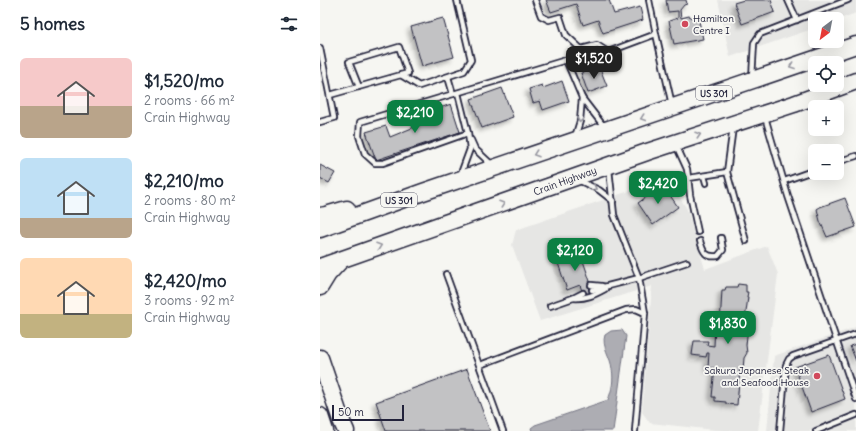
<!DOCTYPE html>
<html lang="en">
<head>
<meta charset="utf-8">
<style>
  :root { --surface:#fff; --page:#f2f2f3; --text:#1f2937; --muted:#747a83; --accent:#0b8043 }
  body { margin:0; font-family:Delius,sans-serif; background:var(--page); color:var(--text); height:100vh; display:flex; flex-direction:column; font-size:15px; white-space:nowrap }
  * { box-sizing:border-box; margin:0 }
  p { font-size:13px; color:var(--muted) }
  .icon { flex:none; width:22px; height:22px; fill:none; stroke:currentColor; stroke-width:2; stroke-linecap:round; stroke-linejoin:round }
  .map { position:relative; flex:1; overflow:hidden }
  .sheet { display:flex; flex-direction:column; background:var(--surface); width:320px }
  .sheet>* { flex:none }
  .needle { width:26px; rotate:212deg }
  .controls { position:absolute; left:488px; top:12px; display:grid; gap:8px }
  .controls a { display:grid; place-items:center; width:36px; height:36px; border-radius:6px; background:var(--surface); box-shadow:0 4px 16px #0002; font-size:20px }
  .scale { position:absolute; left:12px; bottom:10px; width:72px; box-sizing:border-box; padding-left:4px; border:2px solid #22223b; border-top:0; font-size:11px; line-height:14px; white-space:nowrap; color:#22223b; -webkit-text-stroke:3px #f6f6f2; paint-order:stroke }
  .price { position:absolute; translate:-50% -34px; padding:0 9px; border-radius:8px; background:var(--accent); color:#fff; font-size:13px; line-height:26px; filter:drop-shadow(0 1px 2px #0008) }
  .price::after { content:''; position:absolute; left:50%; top:24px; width:12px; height:9px; margin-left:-6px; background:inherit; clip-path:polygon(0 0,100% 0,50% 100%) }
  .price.selected { background:#222; color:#fff }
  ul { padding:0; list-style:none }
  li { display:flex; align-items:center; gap:12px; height:100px; padding:0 20px }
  li span { display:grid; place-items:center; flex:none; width:112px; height:80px; border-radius:6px; color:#555 }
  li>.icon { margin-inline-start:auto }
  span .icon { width:48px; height:48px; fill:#fffc; stroke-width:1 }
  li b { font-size:17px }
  h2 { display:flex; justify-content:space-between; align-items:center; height:48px; padding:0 20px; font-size:17px }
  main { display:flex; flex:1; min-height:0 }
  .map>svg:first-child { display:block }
  .built { fill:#e6e6e4 }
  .water { fill:#adadb3; stroke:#757583 }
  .building { fill:#c2c2c4; stroke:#22223b; filter:url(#shadow) }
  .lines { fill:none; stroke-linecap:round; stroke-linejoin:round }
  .lane-casing { stroke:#22223b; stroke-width:8 }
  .highway-casing { stroke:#22223b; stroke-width:19 }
  .lane { stroke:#f6f6f2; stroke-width:4.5 }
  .highway { stroke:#f6f6f2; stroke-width:16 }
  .oneway { stroke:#9797a0 }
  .poi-dot { fill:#d1495b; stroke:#f6f6f2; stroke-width:1.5 }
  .labels { text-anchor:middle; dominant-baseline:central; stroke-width:3.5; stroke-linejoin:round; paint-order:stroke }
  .shield { fill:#f6f6f2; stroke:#626272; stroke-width:1 }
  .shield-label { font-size:9px; font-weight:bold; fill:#22223b }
  .poi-label { font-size:10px; fill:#22223b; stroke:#f6f6f2; text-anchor:start }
  .street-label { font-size:10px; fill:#22223b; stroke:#f6f6f2 }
</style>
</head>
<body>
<main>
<section class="sheet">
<h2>5 homes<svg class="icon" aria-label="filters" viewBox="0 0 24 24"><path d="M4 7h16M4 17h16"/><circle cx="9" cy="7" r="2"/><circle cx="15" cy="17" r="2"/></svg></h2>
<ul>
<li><span style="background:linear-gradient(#f6c9c9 60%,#b9a48a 0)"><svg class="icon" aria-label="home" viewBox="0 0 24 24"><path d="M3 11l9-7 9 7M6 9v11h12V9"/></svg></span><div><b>$1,520/mo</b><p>2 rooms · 66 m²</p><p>Crain Highway</p></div></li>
<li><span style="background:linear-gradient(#bfe0f5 75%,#b9a48a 0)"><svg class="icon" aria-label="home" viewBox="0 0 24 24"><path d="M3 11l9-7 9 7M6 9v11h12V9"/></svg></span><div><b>$2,210/mo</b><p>2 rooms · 80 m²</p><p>Crain Highway</p></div></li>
<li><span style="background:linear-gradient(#ffd9b3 70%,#c2b280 0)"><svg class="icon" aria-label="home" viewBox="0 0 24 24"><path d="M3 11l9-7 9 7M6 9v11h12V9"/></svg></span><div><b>$2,420/mo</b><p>3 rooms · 92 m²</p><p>Crain Highway</p></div></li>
</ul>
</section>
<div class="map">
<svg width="536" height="431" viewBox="0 0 536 431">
  <defs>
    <filter id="shadow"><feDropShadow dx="-3.5" dy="3.5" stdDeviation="2" flood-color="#0004"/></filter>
  </defs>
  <rect width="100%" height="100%" fill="#f6f6f2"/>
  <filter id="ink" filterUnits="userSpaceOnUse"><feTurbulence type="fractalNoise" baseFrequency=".025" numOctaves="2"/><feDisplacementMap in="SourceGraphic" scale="8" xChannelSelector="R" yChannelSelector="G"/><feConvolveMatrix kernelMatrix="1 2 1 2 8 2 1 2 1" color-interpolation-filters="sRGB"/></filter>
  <g filter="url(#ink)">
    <g class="built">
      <path d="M398 0H536V13L517 20V19H495V28L410 57Z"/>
      <path d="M347 178 367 209 385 269 447 246 458 274 438 431H404L330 423 322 412 332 286 220 321 192 245 196 230Z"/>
      <path d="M536 327V431H447L454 356Z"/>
    </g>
    <path class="water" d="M302 330 306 336 293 431H212L211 428 215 425 288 400C292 390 294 380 292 369 291 357 281 346 285 335L291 331Z"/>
    <g class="building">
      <path d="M226 0H289L294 14 320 7 323 20 283 33 278 20 263 25 256 4 231 12Z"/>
      <path d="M346 0H366L367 4 364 5 360 10 361 18 369 16 379 21 383 39 354 44 349 21 358 18V11L348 12Z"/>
      <path d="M424 0H451L455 12 422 24 414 3Z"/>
      <path d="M123 18 134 57 102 66 91 27Z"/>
      <path d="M279 66 287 86 268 93 261 73Z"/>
      <path d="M242 81 249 101 223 110 220 101 213 103 209 89 222 85 223 88Z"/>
      <path d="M182 88 193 117 162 128 151 99Z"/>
      <path d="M131 104 140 132 56 160 46 132 66 126 70 137 109 121 106 113Z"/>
      <path d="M0 165 15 173 9 183 0 178Z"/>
      <path d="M343 185 358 207 333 225 318 203Z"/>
      <path d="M525 198 536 227 507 237 500 221 497 209 500 207Z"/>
      <path d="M259 249 274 293 264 297 260 285 247 290 236 257Z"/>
      <path d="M418 284 426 285V292H428L427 297H428L424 327H428L426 345 427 353 424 358 423 370 420 369 417 405 406 404V402L395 401V397H392L395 368H388L389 353H387L386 357 372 355 374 341H388L387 345 394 346 395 324 400 325 402 290H405L406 287H417Z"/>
      <path d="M536 344V361L530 346Z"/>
      <path d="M509 355 525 399 491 412 475 367Z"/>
      <path d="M147 369 170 431H66L56 402Z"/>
    </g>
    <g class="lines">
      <g class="lane-casing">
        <g id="lane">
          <path d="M215 0 221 16 229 20 240 17 246 35 261 49 277 45 288 52 336 34 352 105"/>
          <path d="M329 0 336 34"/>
          <path d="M468 0 477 20"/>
          <path d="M0 48 14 118 0 122"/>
          <path d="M246 60 261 49"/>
          <path d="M81 75 99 86 144 71 151 60 137 0"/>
          <path d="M128 77 133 94"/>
          <path d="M432 78 434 43 440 34 528 0"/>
          <path d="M138 93 148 133 150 149 140 176"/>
          <path d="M10 95 88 73 79 47 29 62 39 87"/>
          <path d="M445 117 468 196 536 399"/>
          <path d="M413 127 407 172 426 241"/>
          <path d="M148 133 63 163H55L45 154 39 136 40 122 246 60 262 98 282 124 285 125"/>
          <path d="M255 137 260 121 262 98"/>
          <path d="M151 140 155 149 172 165"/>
          <path d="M356 145 367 169 370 195 378 232"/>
          <path d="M517 162 536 156"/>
          <path d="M289 169 294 215 319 278 325 313 315 431"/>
          <path d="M384 176 386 183"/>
          <path d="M369 178 407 172"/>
          <path d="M258 180 279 190 293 201"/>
          <path d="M464 181 495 170"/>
          <path d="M380 241C383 252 386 258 398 256L403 250 401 238"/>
          <path d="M126 274 183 431"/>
          <path d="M271 285 282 286"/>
          <path d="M272 290 319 278 367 262"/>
          <path d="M253 298C266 299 274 295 285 289"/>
          <path d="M230 306 253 298 263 293"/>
          <path d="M160 365 306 310 316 309 325 313"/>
          <path d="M460 431 466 365 469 359 473 356 536 334"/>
          <path d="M496 431 536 415"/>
        </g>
      </g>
      <g class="highway-casing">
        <g id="highway">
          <path d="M0 216 6 215 27 209"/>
          <path d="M0 229 103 192 536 45"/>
          <path d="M0 267 327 152 474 104 536 81"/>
          <path d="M0 287 8 274 21 260"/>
          <path d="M0 358 21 420 26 431"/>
          <path d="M0 416 5 431"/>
        </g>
      </g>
      <use href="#lane" class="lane"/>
      <use href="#highway" class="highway"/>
    </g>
    <defs><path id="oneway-chevron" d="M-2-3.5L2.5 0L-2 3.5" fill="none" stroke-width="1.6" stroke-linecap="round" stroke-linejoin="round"/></defs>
    <g class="oneway">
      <use href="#oneway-chevron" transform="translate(472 66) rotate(160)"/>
      <use href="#oneway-chevron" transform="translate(323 118) rotate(161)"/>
      <use href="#oneway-chevron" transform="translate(260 120) rotate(100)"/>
      <use href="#oneway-chevron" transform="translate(378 135) rotate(-18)"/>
      <use href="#oneway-chevron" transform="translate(216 154) rotate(161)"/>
      <use href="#oneway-chevron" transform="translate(274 188) rotate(27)"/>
      <use href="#oneway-chevron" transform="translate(182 204) rotate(-19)"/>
      <use href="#oneway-chevron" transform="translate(59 246) rotate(-19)"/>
    </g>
  </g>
  <g class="poi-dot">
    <circle cx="365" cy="24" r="4"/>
    <circle cx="497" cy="376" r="4"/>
  </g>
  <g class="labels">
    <g class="shield">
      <rect x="376" y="86" width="36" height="14" rx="3"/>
      <rect x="61" y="193" width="36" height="14" rx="3"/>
    </g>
    <g class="shield-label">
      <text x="394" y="93">US 301</text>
      <text x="79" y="200">US 301</text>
    </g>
    <g class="poi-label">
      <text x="373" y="18">Hamilton<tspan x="373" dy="12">Centre I</tspan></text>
      <text x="489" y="370" text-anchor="end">Sakura Japanese Steak<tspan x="489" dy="12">and Seafood House</tspan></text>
    </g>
    <g class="street-label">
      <text transform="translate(245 181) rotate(-20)">Crain Highway</text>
    </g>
  </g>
</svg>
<div class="controls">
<a><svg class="needle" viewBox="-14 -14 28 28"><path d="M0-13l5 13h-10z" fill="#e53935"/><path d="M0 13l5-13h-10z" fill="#747a83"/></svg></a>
<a><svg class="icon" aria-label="locate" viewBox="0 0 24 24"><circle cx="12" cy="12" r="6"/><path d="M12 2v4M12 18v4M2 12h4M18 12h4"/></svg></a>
<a>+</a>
<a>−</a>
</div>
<div class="scale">50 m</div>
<b class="price selected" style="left:274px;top:80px">$1,520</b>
<b class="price" style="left:95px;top:134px">$2,210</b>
<b class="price" style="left:338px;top:205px">$2,420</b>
<b class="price" style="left:255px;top:272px">$2,120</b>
<b class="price" style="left:408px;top:345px">$1,830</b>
</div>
</main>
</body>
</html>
